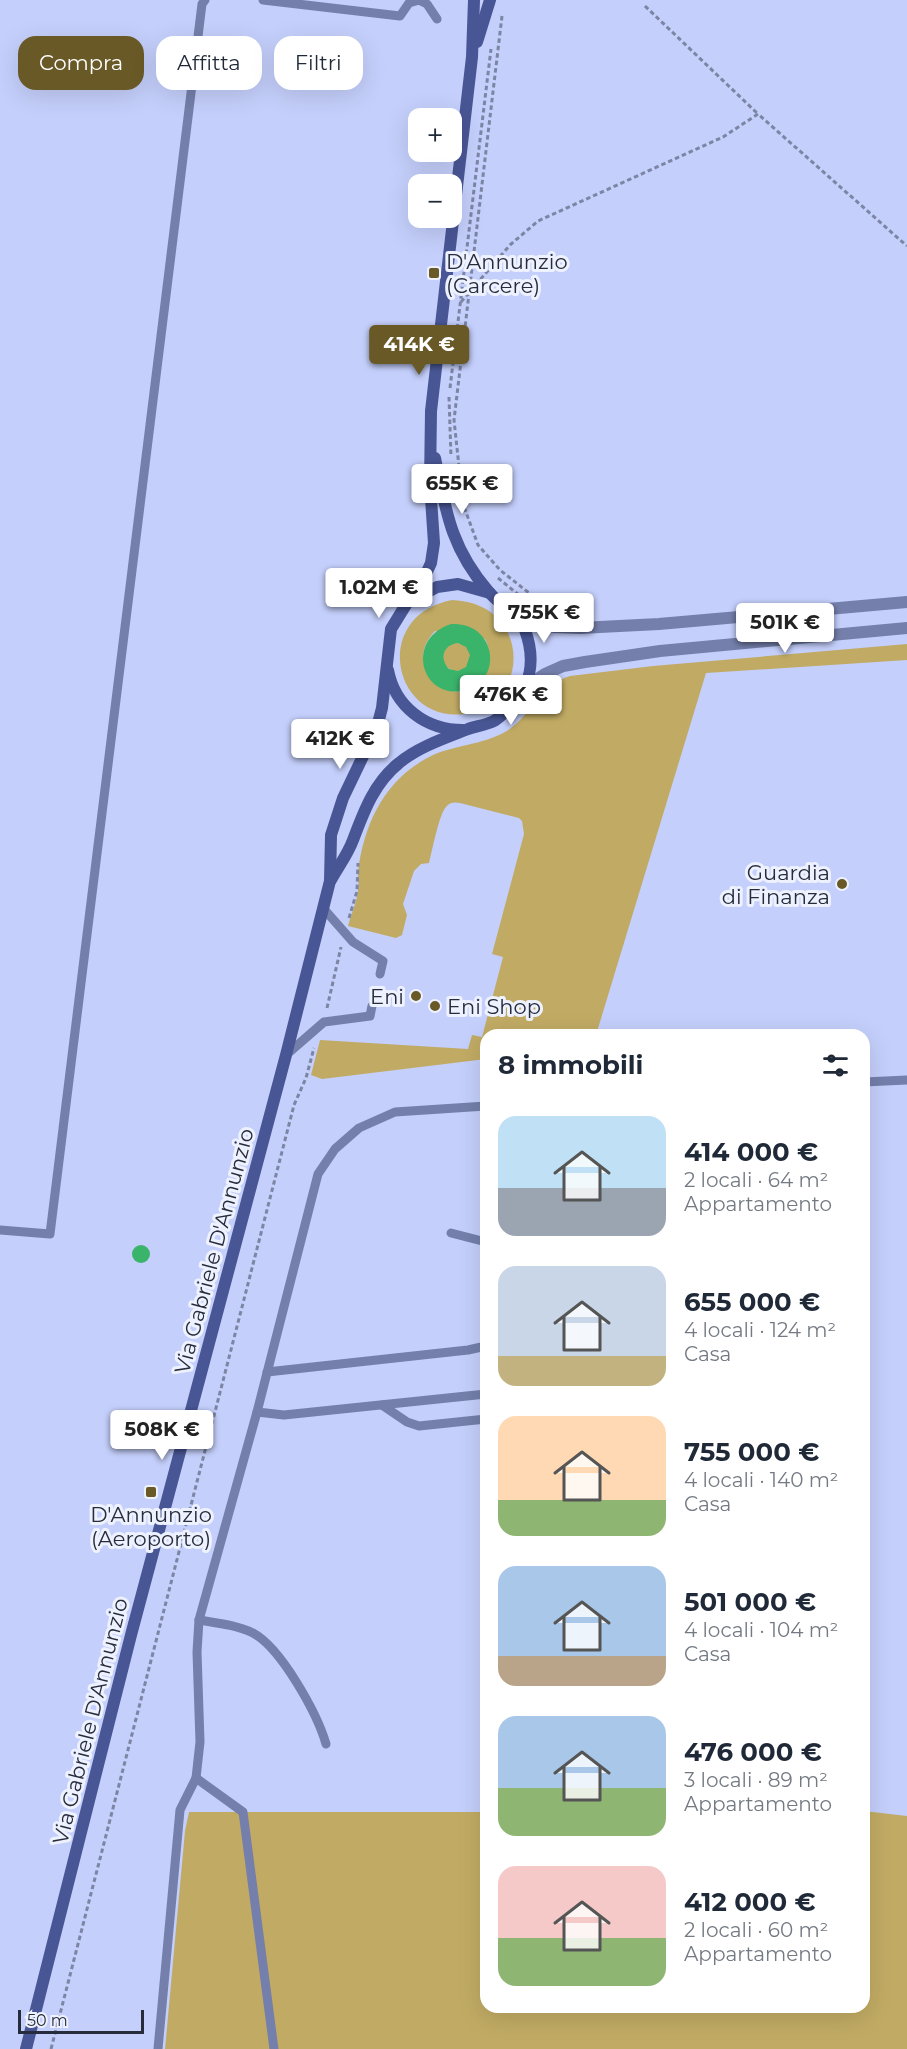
<!DOCTYPE html>
<html lang="it">
<head>
<meta charset="utf-8">
<style>
  :root { --surface:#fff; --page:#f2f2f3; --text:#1f2937; --muted:#747a83; --accent:#685926 }
  body { margin:0; font-family:Montserrat,sans-serif; background:var(--page); color:var(--text); height:100vh; display:flex; flex-direction:column; font-size:22px; white-space:nowrap }
  * { box-sizing:border-box; margin:0 }
  p { font-size:20px; color:var(--muted) }
  .icon { flex:none; width:33px; height:33px; fill:none; stroke:currentColor; stroke-width:2; stroke-linecap:round; stroke-linejoin:round }
  .map { position:relative; flex:1; overflow:hidden }
  .sheet { position:absolute; left:480px; top:1029px; width:390px; height:984px; display:flex; flex-direction:column; background:var(--surface); border-radius:18px; box-shadow:0 6px 24px #0002 }
  .sheet>* { flex:none }
  .top-card { position:absolute; left:18px; top:36px; width:372px; height:54px; display:flex; gap:12px }
  .buttons { position:absolute; left:408px; top:108px; display:grid; gap:12px }
  .buttons a { display:grid; place-items:center; width:54px; height:54px; border-radius:12px; background:var(--surface); box-shadow:0 6px 24px #0002; font-size:30px }
  .scale { position:absolute; left:18px; bottom:15px; width:126px; box-sizing:border-box; padding-left:6px; border:3px solid #272c3c; border-top:0; font-size:16px; line-height:21px; white-space:nowrap; color:#272c3c; -webkit-text-stroke:4px #eef2ff; paint-order:stroke }
  .price { position:absolute; translate:-50% -51px; padding:0 14px; border-radius:6px; background:#fff; color:#222; font-size:20px; line-height:39px; filter:drop-shadow(0 2px 3px #0008) }
  .price::after { content:''; position:absolute; left:50%; top:36px; width:18px; height:14px; margin-left:-9px; background:inherit; clip-path:polygon(0 0,100% 0,50% 100%) }
  .price.on { background:var(--accent); color:#fff }
  ul { padding:0; list-style:none }
  li { display:flex; align-items:center; gap:18px; height:150px; padding:0 18px }
  li span { display:grid; place-items:center; flex:none; width:168px; height:120px; border-radius:18px; color:#555 }
  li>.icon { margin-inline-start:auto }
  span .icon { width:72px; height:72px; fill:#fffc; stroke-width:1 }
  li b { font-size:26px }
  h2 { display:flex; justify-content:space-between; align-items:center; height:72px; padding:0 18px; font-size:26px }
  .chip { padding:0 21px; border-radius:18px; background:var(--surface); box-shadow:0 6px 24px #0002; font-size:21px; line-height:54px }
  .chip.on { background:var(--accent); color:#fff }
  .map>svg:first-child { display:block }
  .green { fill:#c1ab64; fill-rule:evenodd }
  .water { fill:#3ab36b; fill-rule:evenodd }
  .lines { fill:none; stroke-linecap:round; stroke-linejoin:round }
  .path { stroke:#7d85a5; stroke-width:3; stroke-dasharray:4.5 3; stroke-linecap:butt }
  .service { stroke:#747fab; stroke-width:9 }
  .minor { stroke:#747fab; stroke-width:12 }
  .secondary { stroke:#495695; stroke-width:12 }
  .poi-dot { fill:#685926; stroke:#eef2ff; stroke-width:2 }
  .labels { text-anchor:middle; dominant-baseline:central; stroke-width:6; stroke-linejoin:round; paint-order:stroke }
  .poi-label { font-size:21px; fill:#272c3c; stroke:#eef2ff; text-anchor:start }
  .street-label { font-size:21px; fill:#272c3c; stroke:#eef2ff }
</style>
</head>
<body>
<div class="map">
<svg width="907" height="2049" viewBox="0 0 907 2049">
  <rect width="100%" height="100%" fill="#c4cffb"/>
  <g class="green">
    <path d="M452 600C533 603 531 706 464 714 393 723 370 616 452 600ZM435 631 485 639C491 651 489 657 485 670 468 720 395 673 435 631Z"/>
    <circle cx="457" cy="657" r="14"/>
    <path d="M907 644V660L706 673 596 1035H486V1059L322 1079 311 1075 320 1040 468 1049 472 1035 482 1037 503 957 492 954 524 834 522 821 519 818 460 803C454 802 450 802 446 807 439 814 432 852 429 863L421 864 414 871 403 904 407 915 402 935 396 938 348 926C351 914 357 902 358 890 359 884 358 878 358 872 364 823 385 779 431 756 454 745 482 745 505 732 531 717 540 685 570 676L653 666Z"/>
    <path d="M864 1811 907 1816V2049H165L185 1831 189 1812H486V2007H864Z"/>
  </g>
  <g class="water">
    <path d="M451 624C497 621 505 683 462 691 421 698 405 639 451 624ZM458 643 466 647 470 655 466 667 458 671 449 669C439 658 443 645 458 643Z"/>
    <circle cx="141" cy="1254" r="9"/>
  </g>
  <g class="lines">
    <g class="path">
      <path d="M645 6 758 114"/>
      <path d="M502 16 454 420 463 504 478 545 500 570 548 608"/>
      <path d="M461 302 510 245 538 221 723 137 758 114 907 246"/>
      <path d="M450 388 491 49"/>
      <path d="M449 397 451 457"/>
      <path d="M498 578 525 600"/>
      <path d="M349 918 357 891 358 863"/>
      <path d="M327 1008 341 947"/>
      <path d="M51 2049 294 1105 306 1078 314 1048"/>
    </g>
    <g class="service">
      <path d="M263 0 400 16 409 3 419 0 427 4 437 19"/>
      <path d="M323 908 353 942 383 961 380 974"/>
      <path d="M286 1055 324 1022 370 1016 372 1006"/>
      <path d="M864 1082 907 1080"/>
      <path d="M0 1230 50 1234 202 4 205 0"/>
      <path d="M451 1233 486 1242"/>
      <path d="M267 1372 468 1350 486 1346"/>
      <path d="M382 1405 407 1422 419 1426 486 1419"/>
      <path d="M257 1412 284 1415 486 1394"/>
      <path d="M199 1620C217 1623 237 1625 253 1633 281 1648 317 1713 326 1744"/>
      <path d="M196 1778 243 1812 274 2049"/>
      <path d="M158 2049 180 1810 196 1778 200 1742 197 1652 199 1620 257 1412 318 1174 335 1149 359 1128 395 1112 486 1106"/>
    </g>
    <g class="minor">
      <path d="M512 611 554 627 580 628 659 624 907 602"/>
      <path d="M527 686 545 674 563 666 585 662 660 651 907 628"/>
    </g>
    <g class="secondary">
      <path d="M477 42 490 0"/>
      <path d="M415 598 431 563 434 543 430 484 431 411 472 57 474 0"/>
      <path d="M388 670C395 707 426 730 463 730"/>
      <path d="M331 880C338 867 348 854 353 840 364 811 374 783 399 763 418 747 445 738 468 729 477 726 486 725 494 721 499 718 504 713 508 709 531 688 536 660 525 630 518 612 500 606 488 591 451 548 446 512 435 458"/>
      <path d="M26 2049 131 1635 286 1055 330 881 331 835 343 798 377 727 382 708 391 629 407 603 437 587 458 584 490 593"/>
    </g>
  </g>
  <g class="poi-dot">
    <rect x="428" y="267" width="12" height="12" rx="3"/>
    <circle cx="842" cy="884" r="6"/>
    <circle cx="416" cy="996" r="6"/>
    <circle cx="435" cy="1006" r="6"/>
    <rect x="145" y="1486" width="12" height="12" rx="3"/>
  </g>
  <g class="labels">
    <g class="poi-label">
      <text x="446" y="261">D'Annunzio<tspan x="446" dy="24">(Carcere)</tspan></text>
      <text x="830" y="872" text-anchor="end">Guardia<tspan x="830" dy="24">di Finanza</tspan></text>
      <text x="404" y="996" text-anchor="end">Eni</text>
      <text x="447" y="1006">Eni Shop</text>
      <text x="151" y="1514" text-anchor="middle">D'Annunzio<tspan x="151" dy="24">(Aeroporto)</tspan></text>
    </g>
    <g class="street-label">
      <text transform="translate(214 1251) rotate(-75)">Via Gabriele D'Annunzio</text>
      <text transform="translate(90 1721) rotate(-76)">Via Gabriele D'Annunzio</text>
    </g>
  </g>
</svg>
<div class="buttons">
<a>+</a>
<a>−</a>
</div>
<div class="scale">50 m</div>
<b class="price on" style="left:419px;top:376px">414K €</b>
<b class="price" style="left:462px;top:515px">655K €</b>
<b class="price" style="left:379px;top:619px">1.02M €</b>
<b class="price" style="left:544px;top:644px">755K €</b>
<b class="price" style="left:785px;top:654px">501K €</b>
<b class="price" style="left:511px;top:726px">476K €</b>
<b class="price" style="left:340px;top:770px">412K €</b>
<b class="price" style="left:162px;top:1461px">508K €</b>
<div class="top-card">
<a class="chip on">Compra</a>
<a class="chip">Affitta</a>
<a class="chip">Filtri</a>
</div>
<section class="sheet">
<h2>8 immobili<svg class="icon" aria-label="filters" viewBox="0 0 24 24"><path d="M4 7h16M4 17h16"/><circle cx="9" cy="7" r="2"/><circle cx="15" cy="17" r="2"/></svg></h2>
<ul>
<li><span style="background:linear-gradient(#bfe0f5 60%,#9aa5b1 0)"><svg class="icon" aria-label="home" viewBox="0 0 24 24"><path d="M3 11l9-7 9 7M6 9v11h12V9"/></svg></span><div><b>414 000 €</b><p>2 locali · 64 m²</p><p>Appartamento</p></div></li>
<li><span style="background:linear-gradient(#c9d6e8 75%,#c2b280 0)"><svg class="icon" aria-label="home" viewBox="0 0 24 24"><path d="M3 11l9-7 9 7M6 9v11h12V9"/></svg></span><div><b>655 000 €</b><p>4 locali · 124 m²</p><p>Casa</p></div></li>
<li><span style="background:linear-gradient(#ffd9b3 70%,#8fb573 0)"><svg class="icon" aria-label="home" viewBox="0 0 24 24"><path d="M3 11l9-7 9 7M6 9v11h12V9"/></svg></span><div><b>755 000 €</b><p>4 locali · 140 m²</p><p>Casa</p></div></li>
<li><span style="background:linear-gradient(#a9c7e8 75%,#b9a48a 0)"><svg class="icon" aria-label="home" viewBox="0 0 24 24"><path d="M3 11l9-7 9 7M6 9v11h12V9"/></svg></span><div><b>501 000 €</b><p>4 locali · 104 m²</p><p>Casa</p></div></li>
<li><span style="background:linear-gradient(#a9c7e8 60%,#8fb573 0)"><svg class="icon" aria-label="home" viewBox="0 0 24 24"><path d="M3 11l9-7 9 7M6 9v11h12V9"/></svg></span><div><b>476 000 €</b><p>3 locali · 89 m²</p><p>Appartamento</p></div></li>
<li><span style="background:linear-gradient(#f6c9c9 60%,#8fb573 0)"><svg class="icon" aria-label="home" viewBox="0 0 24 24"><path d="M3 11l9-7 9 7M6 9v11h12V9"/></svg></span><div><b>412 000 €</b><p>2 locali · 60 m²</p><p>Appartamento</p></div></li>
</ul>
</section>
</div>
</body>
</html>
